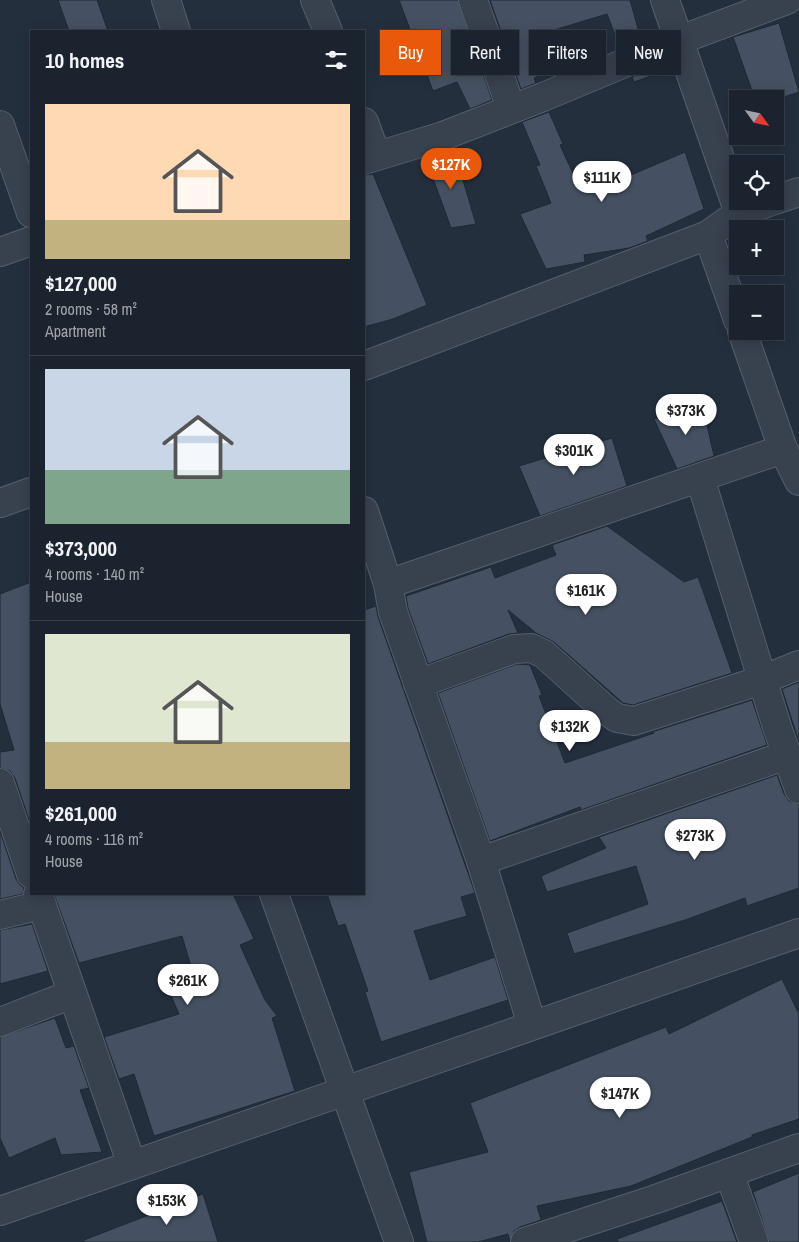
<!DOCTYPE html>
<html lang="en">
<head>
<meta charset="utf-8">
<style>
  :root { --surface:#1b232e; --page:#282f3a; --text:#f1f3f6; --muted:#a0a4aa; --line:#39404a; --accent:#ea580c }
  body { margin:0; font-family:"Archivo Narrow",sans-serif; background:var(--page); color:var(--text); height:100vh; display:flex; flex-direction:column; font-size:19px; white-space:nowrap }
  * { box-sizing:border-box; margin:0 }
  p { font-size:16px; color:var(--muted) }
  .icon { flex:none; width:28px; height:28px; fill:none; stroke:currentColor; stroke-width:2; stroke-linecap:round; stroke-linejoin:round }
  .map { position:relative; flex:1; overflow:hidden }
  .drawer { position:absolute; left:30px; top:30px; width:335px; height:865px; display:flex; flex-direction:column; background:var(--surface); border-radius:0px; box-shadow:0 2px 12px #0003,0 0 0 1px var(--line) }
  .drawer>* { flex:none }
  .banner { position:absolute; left:380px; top:30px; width:344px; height:45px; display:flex; gap:10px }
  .needle { width:32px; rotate:123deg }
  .tools { position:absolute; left:729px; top:90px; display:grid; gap:10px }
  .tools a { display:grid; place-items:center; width:55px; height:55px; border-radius:0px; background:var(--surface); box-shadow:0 2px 12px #0003,0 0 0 1px var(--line); font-size:25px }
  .price { position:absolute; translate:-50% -42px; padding:0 11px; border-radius:18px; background:#fff; color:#222; font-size:16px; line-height:32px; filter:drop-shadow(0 1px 2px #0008) }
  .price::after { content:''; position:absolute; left:50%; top:30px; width:15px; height:11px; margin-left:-8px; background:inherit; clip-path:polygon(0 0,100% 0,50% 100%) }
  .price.selected { background:var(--accent); color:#fff }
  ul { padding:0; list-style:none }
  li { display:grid; align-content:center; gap:10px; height:265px; padding:0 15px }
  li+li { border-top:1px solid var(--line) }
  li span { display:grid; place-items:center; height:155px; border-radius:0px; color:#555 }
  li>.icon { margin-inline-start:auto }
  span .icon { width:90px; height:90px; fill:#fffc; stroke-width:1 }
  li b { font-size:21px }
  h2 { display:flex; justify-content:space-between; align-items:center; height:60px; padding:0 15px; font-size:21px }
  .chip { padding:0 18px; border-radius:0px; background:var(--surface); box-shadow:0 2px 12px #0003,0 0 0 1px var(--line); font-size:18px; line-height:45px }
  .chip.selected { background:var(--accent); color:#fff }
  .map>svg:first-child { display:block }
  .building { fill:#455162; stroke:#1f2835 }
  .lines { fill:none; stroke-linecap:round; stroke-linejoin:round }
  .minor-casing { stroke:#565f6c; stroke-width:30 }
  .tertiary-casing { stroke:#565f6c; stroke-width:30 }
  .minor { stroke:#38414e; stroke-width:28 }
  .tertiary { stroke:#38414e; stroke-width:28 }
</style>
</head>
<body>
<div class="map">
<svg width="799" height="1242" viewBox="0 0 799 1242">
  <rect width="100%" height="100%" fill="#242f3e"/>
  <g class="building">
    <path d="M58 0H97L108 31H69Z"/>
    <path d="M399 0H458L492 100 470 109 457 82 433 91Z"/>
    <path d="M490 0H630L641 39 620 48 607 14 551 31 564 66 534 78 536 83 521 89Z"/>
    <path d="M779 23 799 92 778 99H755L733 37Z"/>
    <path d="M649 70 651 76 634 82 632 77Z"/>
    <path d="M549 112 563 144 560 145 581 191 624 176V178L685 152 704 209 646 236 648 241 629 248 584 255 585 262 546 269 520 214 551 203 536 166 540 165 522 122Z"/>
    <path d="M454 150 476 224 451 228 434 181 423 164Z"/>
    <path d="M373 174 427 305 393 319 364 327V175Z"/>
    <path d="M697 402 707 425 714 456 677 469 654 419Z"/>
    <path d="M612 438 627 486 540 516 519 466Z"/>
    <path d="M607 526 684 582 698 577 732 673 633 705 623 703 554 642 536 633 508 610 518 633 509 634 428 664 408 608 406 596 491 567 495 578 556 555 552 545Z"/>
    <path d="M31 582V826L15 778 10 771 0 768V752L14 750 0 704V594Z"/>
    <path d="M376 606 378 617 475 893 461 897 467 916 414 931 430 980 495 957 508 1000 381 1042 365 992 368 991 345 924 338 926 327 894H364V610Z"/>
    <path d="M517 664 530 665 542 695 539 696 565 763 654 733 652 732 752 700 767 745 581 810 580 807 490 841 438 693Z"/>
    <path d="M799 682V742L782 689Z"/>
    <path d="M777 775 784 794 789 801 799 804V888L747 906 745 898 685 920 574 954 567 933 648 904 636 866 547 892 541 876 606 848 599 837Z"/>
    <path d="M0 831 16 879 20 885 24 888 23 894 0 899Z"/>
    <path d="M54 894H233L254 939 240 945 265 1000 277 1016 272 1018 295 1091 154 1136 134 1074 119 1079 104 1037 179 1014 165 982 193 973 182 936 79 963Z"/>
    <path d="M32 924 48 971 0 984V930Z"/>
    <path d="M782 979 799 1014V1119L752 1135V1137L631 1186 537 1206 541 1220 520 1227 514 1231 510 1242 508 1234 478 1242H427L409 1172 488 1152 470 1103 666 1027 669 1034Z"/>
    <path d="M55 1018 66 1048 74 1046 89 1088 80 1090 102 1152 61 1155 55 1138 9 1158 0 1138V1037Z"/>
    <path d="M799 1173V1242H769L753 1192Z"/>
    <path d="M203 1194 218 1242H84V1240Z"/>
    <path d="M722 1201 737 1242H618L617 1239Z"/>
  </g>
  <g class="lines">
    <g class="minor-casing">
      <g id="minor">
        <path d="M166 0 176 31"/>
        <path d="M315 0 328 31"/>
        <path d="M473 0 511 108"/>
        <path d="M665 0 739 213"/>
        <path d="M364 122 376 155"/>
        <path d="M364 160 443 136 543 97 680 40 787 0"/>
        <path d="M775 200 799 192"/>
        <path d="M708 235 738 320"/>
        <path d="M0 252 31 241"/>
        <path d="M364 366 708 235 739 213 772 201"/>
        <path d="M783 449 799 481"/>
        <path d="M700 478 777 727 799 789"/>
        <path d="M0 503 31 492"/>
        <path d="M364 511 388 584 393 612 481 861 532 1025"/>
        <path d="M388 584 783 449 742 331"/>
        <path d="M418 684 514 649 531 648 544 654 607 711 617 718 634 721 762 680 799 665"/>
        <path d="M0 783 31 874"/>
        <path d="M481 861 787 755"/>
        <path d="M38 894 132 1165"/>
        <path d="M0 915 42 905"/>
        <path d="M0 1022 72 994"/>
        <path d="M729 1173 754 1242"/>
        <path d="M0 1211 799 933"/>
        <path d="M525 1242 656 1199 799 1148"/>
      </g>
    </g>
    <g class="tertiary-casing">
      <g id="tertiary">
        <path d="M0 125 31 213"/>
        <path d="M274 894 399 1242"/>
      </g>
    </g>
    <use href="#minor" class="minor"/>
    <use href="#tertiary" class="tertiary"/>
  </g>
</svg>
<div class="tools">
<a><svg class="needle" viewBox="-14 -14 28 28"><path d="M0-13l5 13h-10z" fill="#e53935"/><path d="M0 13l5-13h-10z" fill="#a0a4aa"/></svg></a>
<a><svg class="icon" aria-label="locate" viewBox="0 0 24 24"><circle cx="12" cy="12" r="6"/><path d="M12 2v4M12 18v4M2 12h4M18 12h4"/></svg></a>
<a>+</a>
<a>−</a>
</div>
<b class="price selected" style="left:451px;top:190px">$127K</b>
<b class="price" style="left:602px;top:203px">$111K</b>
<b class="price" style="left:686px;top:436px">$373K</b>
<b class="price" style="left:574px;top:476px">$301K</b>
<b class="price" style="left:586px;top:616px">$161K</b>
<b class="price" style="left:570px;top:752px">$132K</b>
<b class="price" style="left:695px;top:861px">$273K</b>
<b class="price" style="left:188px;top:1006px">$261K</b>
<b class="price" style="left:620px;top:1119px">$147K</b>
<b class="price" style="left:167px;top:1226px">$153K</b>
<div class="banner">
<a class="chip selected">Buy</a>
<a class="chip">Rent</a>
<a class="chip">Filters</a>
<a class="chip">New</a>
</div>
<section class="drawer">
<h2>10 homes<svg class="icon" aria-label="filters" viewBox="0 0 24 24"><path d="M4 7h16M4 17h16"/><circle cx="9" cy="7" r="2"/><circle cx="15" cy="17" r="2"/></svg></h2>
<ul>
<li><span style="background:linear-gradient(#ffd9b3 75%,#c2b280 0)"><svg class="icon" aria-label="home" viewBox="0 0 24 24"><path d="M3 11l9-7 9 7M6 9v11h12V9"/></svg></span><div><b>$127,000</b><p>2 rooms · 58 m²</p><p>Apartment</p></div></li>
<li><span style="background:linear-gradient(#c9d6e8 65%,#7fa58c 0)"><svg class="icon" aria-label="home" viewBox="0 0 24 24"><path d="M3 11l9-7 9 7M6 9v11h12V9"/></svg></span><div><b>$373,000</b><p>4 rooms · 140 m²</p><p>House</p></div></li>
<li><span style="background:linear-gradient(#dfe7d0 70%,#c2b280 0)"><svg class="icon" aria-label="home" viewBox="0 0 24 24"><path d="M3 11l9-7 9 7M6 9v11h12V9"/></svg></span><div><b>$261,000</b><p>4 rooms · 116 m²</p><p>House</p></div></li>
</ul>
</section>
</div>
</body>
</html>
